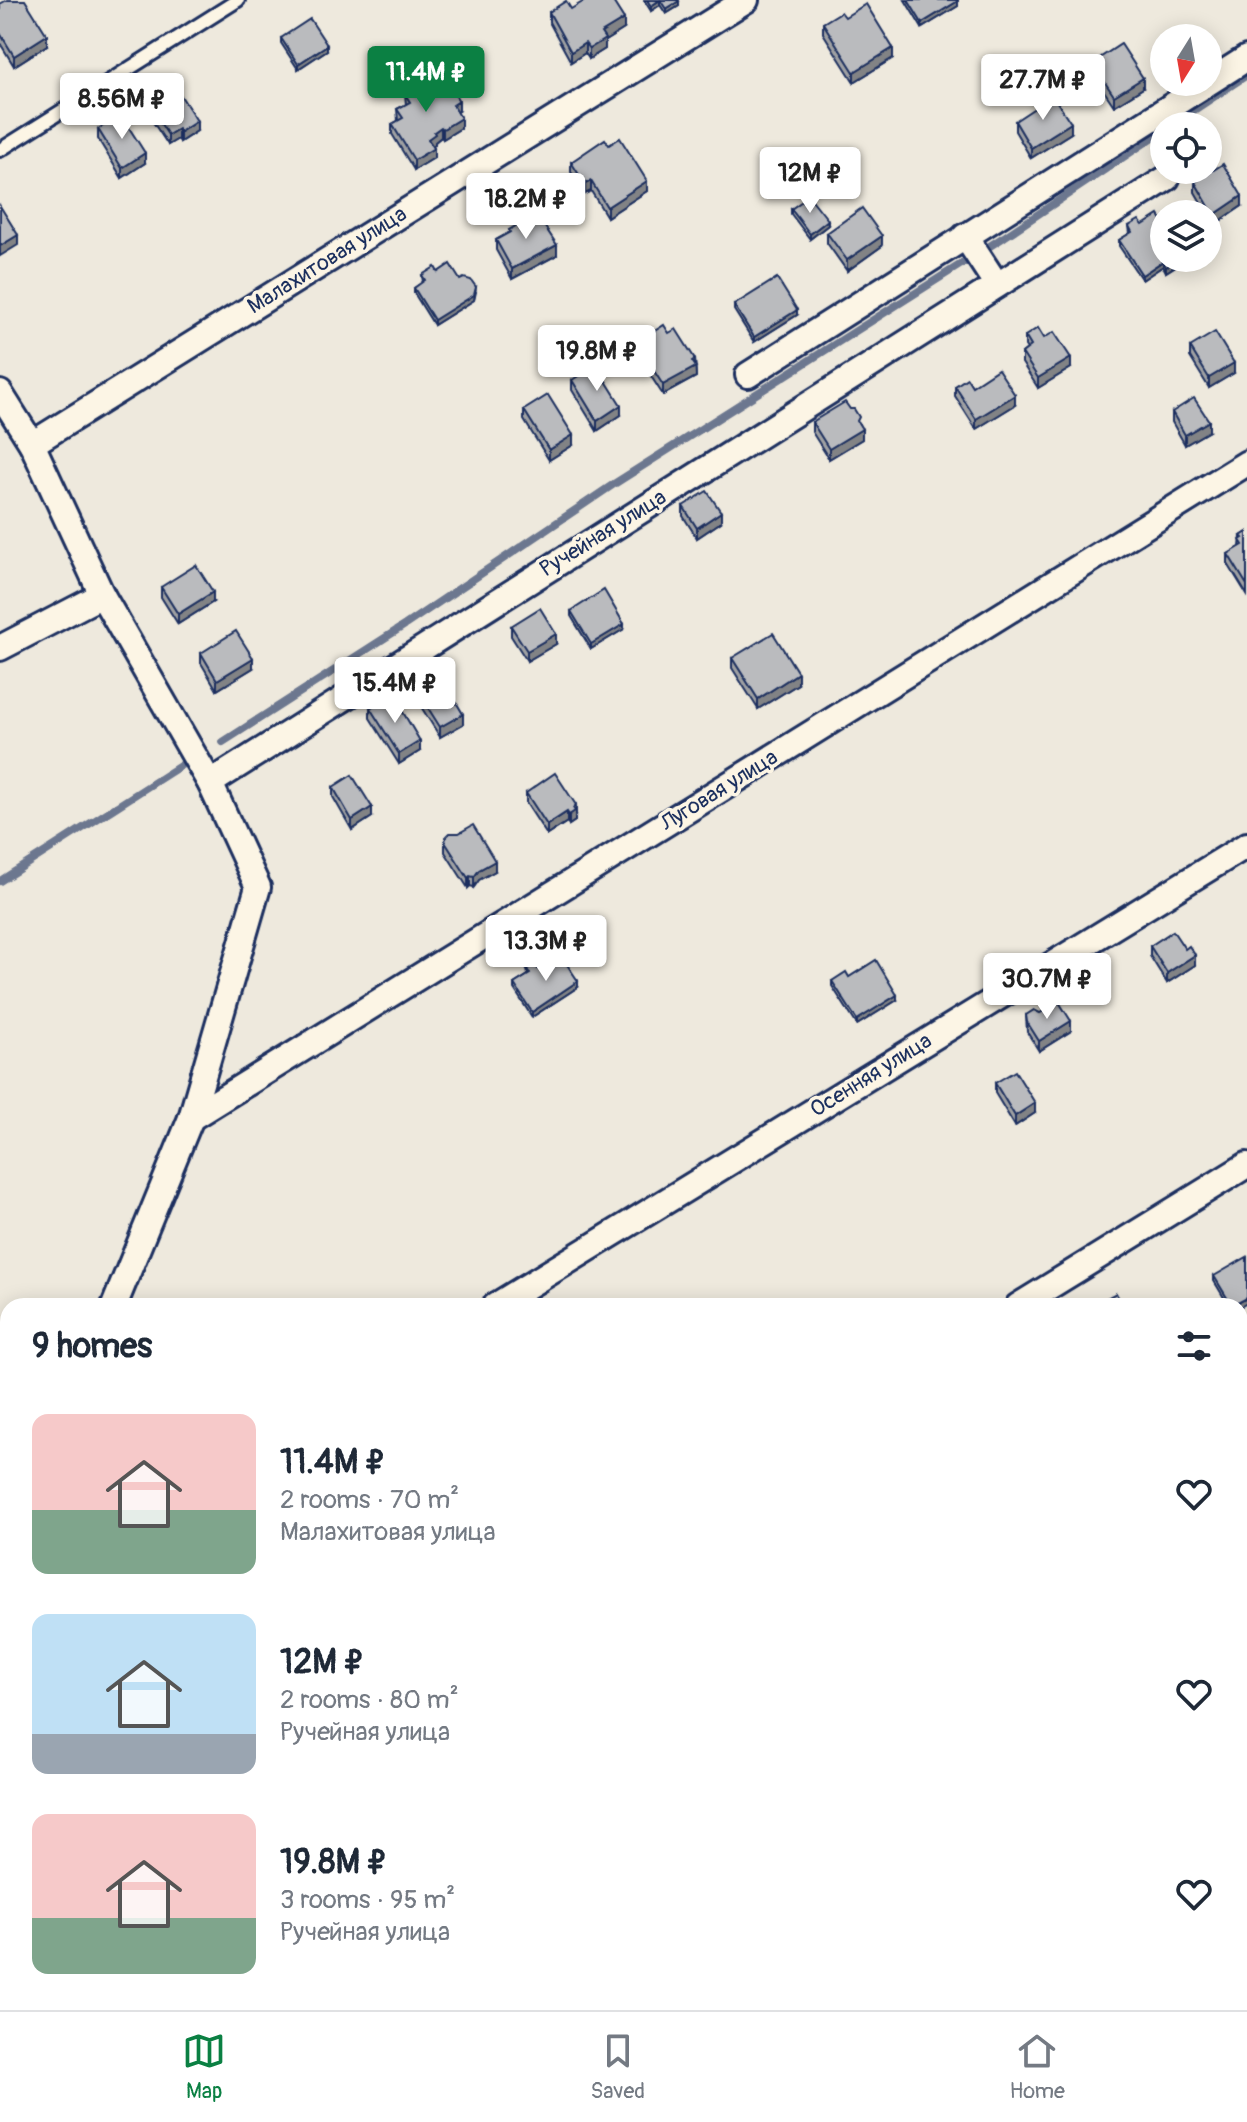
<!DOCTYPE html>
<html lang="en">
<head>
<meta charset="utf-8">
<style>
  :root { --surface:#fff; --page:#f6f6f7; --text:#1f2937; --muted:#747a83; --line:#e0e1e3; --accent:#0b8043 }
  body { margin:0; font-family:Pangolin,sans-serif; background:var(--page); color:var(--text); height:100vh; display:flex; flex-direction:column; font-size:30px; white-space:nowrap }
  * { box-sizing:border-box; margin:0 }
  p { font-size:26px; color:var(--muted) }
  .icon { flex:none; width:44px; height:44px; fill:none; stroke:currentColor; stroke-width:2; stroke-linecap:round; stroke-linejoin:round }
  .map { position:relative; flex:1; overflow:hidden }
  .drawer { position:absolute; left:0px; top:1298px; width:1248px; height:712px; display:flex; flex-direction:column; background:var(--surface); border-radius:24px 24px 0 0; box-shadow:0 4px 20px #0003 }
  .drawer>* { flex:none }
  .needle { width:52px; rotate:191deg }
  .buttons { position:absolute; left:1150px; top:24px; display:grid; gap:16px }
  .buttons a { display:grid; place-items:center; width:72px; height:72px; border-radius:50%; background:var(--surface); box-shadow:0 4px 20px #0003; font-size:40px }
  .price { position:absolute; translate:-50% -68px; padding:0 18px; border-radius:8px; background:#fff; color:#222; font-size:26px; line-height:52px; filter:drop-shadow(0 2px 4px #0008) }
  .price::after { content:''; position:absolute; left:50%; top:48px; width:24px; height:18px; margin-left:-12px; background:inherit; clip-path:polygon(0 0,100% 0,50% 100%) }
  .price.active { background:var(--accent); color:#fff }
  ul { padding:0; list-style:none }
  li { display:flex; align-items:center; gap:24px; height:200px; padding:0 32px }
  li span { display:grid; place-items:center; flex:none; width:224px; height:160px; border-radius:16px; color:#555 }
  li>.icon { margin-inline-start:auto }
  span .icon { width:96px; height:96px; fill:#fffc; stroke-width:1 }
  li b { font-size:34px }
  h2 { display:flex; justify-content:space-between; align-items:center; height:96px; padding:0 32px; font-size:34px }
  .tab-bar { display:flex; justify-content:space-around; align-items:center; height:112px; border-top:2px solid var(--line); background:var(--surface); font-size:22px; color:var(--muted) }
  .tab-bar a { display:grid; justify-items:center; gap:4px }
  .tab-bar .active { color:var(--accent) }
  .map>svg:first-child { display:block }
  .lines { fill:none; stroke-linecap:round; stroke-linejoin:round }
  .stream { stroke:#6c778f; stroke-width:8 }
  .service-casing { stroke:#1b2f5e; stroke-width:18 }
  .minor-casing { stroke:#1b2f5e; stroke-width:30 }
  .service { stroke:#fcf5e5; stroke-width:12 }
  .minor { stroke:#fcf5e5; stroke-width:24 }
  .wall { fill:#a0a1a3; stroke:#1b2f5e; stroke-width:2 }
  .shaded-wall { fill:#828385; stroke:#1b2f5e; stroke-width:2 }
  .building { fill:#babbbe; stroke:#1b2f5e; stroke-width:2 }
  .labels { text-anchor:middle; dominant-baseline:central; stroke-width:7; stroke-linejoin:round; paint-order:stroke }
  .street-label { font-size:22px; fill:#1b2f5e; stroke:#fcf5e5 }
</style>
</head>
<body>
<div class="map">
<svg width="1247" height="2010" viewBox="0 0 1247 2010">
  <rect width="100%" height="100%" fill="#eee9dd"/>
  <filter id="ink" filterUnits="userSpaceOnUse"><feTurbulence type="fractalNoise" baseFrequency=".0125" numOctaves="2"/><feDisplacementMap in="SourceGraphic" scale="16" xChannelSelector="R" yChannelSelector="G"/><feConvolveMatrix kernelMatrix="1 2 1 2 8 2 1 2 1" color-interpolation-filters="sRGB"/></filter>
  <g filter="url(#ink)">
    <g class="lines">
      <g class="stream">
        <path d="M1170 126 1247 75"/>
        <path d="M223 742 405 625 614 484 1004 237 1164 130"/>
        <path d="M0 881 183 764"/>
      </g>
      <g class="service-casing">
        <path id="service" d="M0 150 238 0"/>
      </g>
      <g class="minor-casing">
        <g id="minor">
          <path d="M965 236 997 285"/>
          <path d="M748 375 1247 58"/>
          <path d="M0 393 32 444 102 595 210 783 258 887 191 1118 114 1306"/>
          <path d="M32 444 746 0"/>
          <path d="M0 648 102 595"/>
          <path d="M210 783 1167 178"/>
          <path d="M191 1118 1247 463"/>
          <path d="M495 1306 1247 845"/>
          <path d="M1018 1306 1247 1165"/>
          <path d="M0 1585 8 1565"/>
          <path d="M1240 1599 1247 1595"/>
          <path d="M0 1610 8 1605"/>
          <path d="M0 1935 8 1930"/>
          <path d="M566 2010 580 2002"/>
        </g>
      </g>
      <use href="#service" class="service"/>
      <use href="#minor" class="minor"/>
    </g>
    <g class="wall">
      <path d="M644 0H678L679 6 666 14 660 5 651 11Z"/>
      <path d="M905 0H958V6L922 28Z"/>
      <path d="M0 4 47 45 14 66 0 43Z"/>
      <path d="M571 9 624 29 605 41V49L589 59 585 53 571 62 549 22V12Z"/>
      <path d="M845 17 893 58 854 82 823 33V23Z"/>
      <path d="M281 38 327 50 298 69 281 43Z"/>
      <path d="M1092 63 1143 88 1114 106 1092 73Z"/>
      <path d="M405 94 459 111 457 112 461 128 443 139 441 137 435 142V144L432 146 434 158 414 170 392 134V124L398 121 397 109 406 105Z"/>
      <path d="M152 95 197 131 180 142 178 139 168 145 147 113V102L152 99Z"/>
      <path d="M1015 121 1071 133 1031 158 1015 131Z"/>
      <path d="M98 129 145 163 122 178 98 139Z"/>
      <path d="M571 162 647 191 607 217 591 191 585 194 571 172Z"/>
      <path d="M1195 182 1242 206 1214 225 1195 192Z"/>
      <path d="M791 209 828 225 810 239 791 214Z"/>
      <path d="M1143 225 1185 258V260L1166 272 1163 266 1142 280 1119 246V240L1130 233 1129 226Z"/>
      <path d="M509 230 548 231 557 255 512 279 496 250V240L509 233Z"/>
      <path d="M827 233 882 246 847 271 827 243Z"/>
      <path d="M438 272 460 280 476 292 474 300 434 325 414 293V288L423 282 422 275Z"/>
      <path d="M734 305 797 315 754 342 734 310Z"/>
      <path d="M669 333 695 359 696 377 663 395 636 353V343Z"/>
      <path d="M1025 336 1044 338 1071 368 1038 388 1022 363V353L1027 349 1025 346Z"/>
      <path d="M1190 347 1234 373 1209 388 1190 357Z"/>
      <path d="M572 380 621 415 597 431 572 390Z"/>
      <path d="M955 386H972L1015 405 976 429 955 396Z"/>
      <path d="M524 410 573 445 549 460 524 420Z"/>
      <path d="M1172 412 1209 431 1185 445 1172 422Z"/>
      <path d="M812 422 859 424 862 439 829 459 812 432Z"/>
      <path d="M683 506 721 522 697 538 683 516Z"/>
      <path d="M1247 532V595L1228 564V554L1240 547 1241 536Z"/>
      <path d="M161 587 213 602 178 624 161 597Z"/>
      <path d="M571 611 624 629 591 649 571 616Z"/>
      <path d="M511 626 556 644 527 661 511 636Z"/>
      <path d="M201 653 253 668 217 690 201 663Z"/>
      <path d="M732 658 798 684 758 709 732 668Z"/>
      <path d="M426 676 463 724 440 737 413 694V678Z"/>
      <path d="M370 708 420 751 399 764 370 718Z"/>
      <path d="M333 787 372 817 352 830 333 797Z"/>
      <path d="M526 793 576 815 575 816V821L569 825 567 822 547 835 526 803Z"/>
      <path d="M445 842 495 871 479 880 474 887 470 886 468 888 445 852Z"/>
      <path d="M1150 946 1185 949 1195 965 1167 983 1150 956Z"/>
      <path d="M527 969 578 987 532 1017 514 989V984L528 975Z"/>
      <path d="M849 977 897 1000 857 1025 832 986V981Z"/>
      <path d="M1026 1015 1071 1031 1039 1051 1027 1032Z"/>
      <path d="M995 1083 1035 1113 1015 1126 995 1093Z"/>
      <path d="M1214 1276 1240 1306H1229L1214 1281Z"/>
      <path d="M1247 1868V1925L1240 1913V1872Z"/>
    </g>
    <g class="shaded-wall">
      <path d="M660 0V5L651 11V6Z"/>
      <path d="M679 1V6L666 14V9Z"/>
      <path d="M958 1V6L922 28V23Z"/>
      <path d="M624 19V29L605 41V49L589 59V49L601 33Z"/>
      <path d="M47 35V45L14 66V56Z"/>
      <path d="M585 43V53L571 62V52Z"/>
      <path d="M327 45V50L298 69V64Z"/>
      <path d="M893 48V58L854 82V72Z"/>
      <path d="M1143 78V88L1114 106V96Z"/>
      <path d="M459 101V111L453 115V105Z"/>
      <path d="M461 118V128L443 139V129Z"/>
      <path d="M197 121V131L180 142V132Z"/>
      <path d="M1071 123V133L1031 158V148Z"/>
      <path d="M441 127V137L435 142V144L428 149V139L434 132Z"/>
      <path d="M178 129V139L168 145V135Z"/>
      <path d="M434 148V158L414 170V160Z"/>
      <path d="M145 153V163L122 178V168Z"/>
      <path d="M591 181V191L585 194V184Z"/>
      <path d="M647 181V191L607 217V207Z"/>
      <path d="M1242 196V206L1214 225V215Z"/>
      <path d="M828 220V225L810 239V234Z"/>
      <path d="M18 235V245L0 256V246Z"/>
      <path d="M882 236V246L847 271V260Z"/>
      <path d="M557 245V255L512 279V269Z"/>
      <path d="M1180 258H1185V260L1166 272V267Z"/>
      <path d="M1163 261V266L1142 280V275Z"/>
      <path d="M476 287 474 300 434 325V320Z"/>
      <path d="M797 310V315L754 342V337Z"/>
      <path d="M1071 358V368L1038 388V378Z"/>
      <path d="M695 359 696 377 663 395V385Z"/>
      <path d="M1234 363V373L1209 388V378Z"/>
      <path d="M1015 395V405L976 429V419Z"/>
      <path d="M621 405V415L597 431V421Z"/>
      <path d="M1209 421V431L1185 445V435Z"/>
      <path d="M862 429V439L829 459V449Z"/>
      <path d="M573 435V445L549 460V450Z"/>
      <path d="M721 512V522L697 538V528Z"/>
      <path d="M213 592V602L178 624V614Z"/>
      <path d="M624 624V629L591 649V644Z"/>
      <path d="M556 634V644L527 661V651Z"/>
      <path d="M253 658V668L217 690V680Z"/>
      <path d="M798 673V684L758 709V699Z"/>
      <path d="M463 714V724L440 737V727Z"/>
      <path d="M420 741V751L399 764V754Z"/>
      <path d="M576 805V815L575 816V821L569 825V815L573 808Z"/>
      <path d="M372 807V817L352 830V820Z"/>
      <path d="M567 812V822L547 835V825Z"/>
      <path d="M495 861V871L479 880 474 887V877L479 870Z"/>
      <path d="M470 876V886L468 888V878Z"/>
      <path d="M1195 955V965L1167 983V973Z"/>
      <path d="M578 981V987L532 1017V1012Z"/>
      <path d="M897 995V1000L857 1025V1020Z"/>
      <path d="M1071 1021V1031L1039 1051V1041Z"/>
      <path d="M1035 1103V1113L1015 1126V1116Z"/>
      <path d="M1247 1298V1303L1240 1307V1306H1233Z"/>
      <path d="M1247 1688V1693L1240 1697V1692Z"/>
    </g>
    <g class="building">
      <path d="M7 0H25L47 35 14 56 0 33V4Z"/>
      <path d="M586 0H612L624 19 601 33 605 39 589 49 585 43 571 52 549 12 566 1 571 9Z"/>
      <path d="M647 0H678L679 1 666 9 660 0 651 6Z"/>
      <path d="M908 0H958V1L922 23Z"/>
      <path d="M866 4 893 48 854 72 823 23 841 12 845 17Z"/>
      <path d="M310 19 327 45 298 64 281 38Z"/>
      <path d="M1121 44 1143 78 1114 96 1092 63Z"/>
      <path d="M441 72 459 101 453 105 461 118 443 129 441 127 434 132 435 134 428 139 434 148 414 160 392 124 403 118 397 109 410 102 405 94Z"/>
      <path d="M174 85 197 121 180 132 178 129 168 135 147 102 154 98 152 95 165 86 167 89Z"/>
      <path d="M1053 96 1071 123 1031 148 1015 121Z"/>
      <path d="M121 115 145 153 122 168 98 129Z"/>
      <path d="M620 138 647 181 607 207 591 181 585 184 571 162 605 139 609 145Z"/>
      <path d="M1223 164 1242 196 1214 215 1195 182Z"/>
      <path d="M809 196 828 220 810 234 791 209Z"/>
      <path d="M0 206 18 235 0 246Z"/>
      <path d="M862 208 882 236 847 260 827 233Z"/>
      <path d="M538 213 539 216 545 217 548 222 545 227 557 245 512 269 496 240 510 232 509 230Z"/>
      <path d="M1159 215 1164 223V258H1180L1166 267 1163 261 1142 275 1119 240 1132 232 1129 226 1139 220 1143 225Z"/>
      <path d="M450 264 460 280 464 278 471 280 476 287 474 295 434 320 414 288 425 280 422 275 435 267 438 272Z"/>
      <path d="M777 278 797 310 754 337 734 305Z"/>
      <path d="M664 325 669 333 676 329 695 359 692 361 696 367 663 385 636 343Z"/>
      <path d="M1038 328 1044 338 1054 332 1071 358 1038 378 1022 353 1031 346 1025 336Z"/>
      <path d="M1215 332 1234 363 1209 378 1190 347Z"/>
      <path d="M596 365 621 405 597 421 572 380Z"/>
      <path d="M998 369 1015 395 976 419 955 386 967 378 972 386Z"/>
      <path d="M548 395 573 435 549 450 524 410Z"/>
      <path d="M1194 398 1209 421 1185 435 1172 412Z"/>
      <path d="M845 402 850 409H854L859 417 857 421 862 429 829 449 812 422Z"/>
      <path d="M707 491 721 512 697 528 683 506Z"/>
      <path d="M1247 532V585L1228 554 1243 545 1240 540 1243 538 1241 536Z"/>
      <path d="M196 565 213 592 178 614 161 587Z"/>
      <path d="M604 590 624 624 591 644 571 611Z"/>
      <path d="M540 608 556 634 527 651 511 626Z"/>
      <path d="M236 631 253 658 217 680 201 653Z"/>
      <path d="M773 633 798 673 758 699 732 658Z"/>
      <path d="M437 670 463 714 440 727 413 684 416 683 413 678 424 672 426 676Z"/>
      <path d="M394 697 420 741 399 754 370 708 380 701 382 704Z"/>
      <path d="M555 773 576 805 573 808 575 811 569 815 567 812 547 825 526 793Z"/>
      <path d="M352 775 372 807 352 820 333 787Z"/>
      <path d="M473 825 495 861 479 870 474 877 470 876 468 878 445 842 446 837 450 833H459Z"/>
      <path d="M1173 931 1185 949 1189 946 1195 955 1167 973 1150 946Z"/>
      <path d="M560 954 578 981 532 1012 514 984 530 974 527 969 535 964 538 969Z"/>
      <path d="M876 960 897 995 857 1020 832 981 846 972 849 977Z"/>
      <path d="M1059 1002 1071 1021 1039 1041 1027 1022 1026 1015 1034 1010 1040 1013Z"/>
      <path d="M1015 1071 1035 1103 1015 1116 995 1083Z"/>
      <path d="M1247 1257V1298L1232 1306 1214 1276Z"/>
      <path d="M1116 1293 1123 1306H1092Z"/>
      <path d="M1240 1642H1241L1247 1651V1688L1240 1692Z"/>
      <path d="M1247 1868V1915L1240 1903V1878L1243 1876 1240 1872Z"/>
      <path d="M1240 1957 1244 1964 1240 1967Z"/>
      <path d="M632 2002H643L648 2010H619Z"/>
    </g>
  </g>
  <g class="labels">
    <g class="street-label">
      <text transform="translate(327 260) rotate(-32)">Малахитовая улица</text>
      <text transform="translate(603 533) rotate(-32)">Ручейная улица</text>
      <text transform="translate(719 790) rotate(-32)">Луговая улица</text>
      <text transform="translate(871 1075) rotate(-32)">Осенняя улица</text>
    </g>
  </g>
</svg>
<div class="buttons">
<a><svg class="needle" viewBox="-14 -14 28 28"><path d="M0-13l5 13h-10z" fill="#e53935"/><path d="M0 13l5-13h-10z" fill="#747a83"/></svg></a>
<a><svg class="icon" aria-label="locate" viewBox="0 0 24 24"><circle cx="12" cy="12" r="6"/><path d="M12 2v4M12 18v4M2 12h4M18 12h4"/></svg></a>
<a><svg class="icon" aria-label="layers" viewBox="0 0 24 24"><path d="M12 4l9 5-9 5-9-5zM3 14l9 5 9-5"/></svg></a>
</div>
<b class="price active" style="left:426px;top:114px">11.4M ₽</b>
<b class="price" style="left:1043px;top:122px">27.7M ₽</b>
<b class="price" style="left:122px;top:141px">8.56M ₽</b>
<b class="price" style="left:810px;top:215px">12M ₽</b>
<b class="price" style="left:526px;top:241px">18.2M ₽</b>
<b class="price" style="left:597px;top:393px">19.8M ₽</b>
<b class="price" style="left:395px;top:725px">15.4M ₽</b>
<b class="price" style="left:546px;top:983px">13.3M ₽</b>
<b class="price" style="left:1047px;top:1021px">30.7M ₽</b>
<section class="drawer">
<h2>9 homes<svg class="icon" aria-label="filters" viewBox="0 0 24 24"><path d="M4 7h16M4 17h16"/><circle cx="9" cy="7" r="2"/><circle cx="15" cy="17" r="2"/></svg></h2>
<ul>
<li><span style="background:linear-gradient(#f6c9c9 60%,#7fa58c 0)"><svg class="icon" aria-label="home" viewBox="0 0 24 24"><path d="M3 11l9-7 9 7M6 9v11h12V9"/></svg></span><div><b>11.4M ₽</b><p>2 rooms · 70 m²</p><p>Малахитовая улица</p></div><svg class="icon" aria-label="heart" viewBox="0 0 24 24"><path d="M12 20l-8-8c-3-5 5-10 8-4 3-6 11-1 8 4z"/></svg></li>
<li><span style="background:linear-gradient(#bfe0f5 75%,#9aa5b1 0)"><svg class="icon" aria-label="home" viewBox="0 0 24 24"><path d="M3 11l9-7 9 7M6 9v11h12V9"/></svg></span><div><b>12M ₽</b><p>2 rooms · 80 m²</p><p>Ручейная улица</p></div><svg class="icon" aria-label="heart" viewBox="0 0 24 24"><path d="M12 20l-8-8c-3-5 5-10 8-4 3-6 11-1 8 4z"/></svg></li>
<li><span style="background:linear-gradient(#f6c9c9 65%,#7fa58c 0)"><svg class="icon" aria-label="home" viewBox="0 0 24 24"><path d="M3 11l9-7 9 7M6 9v11h12V9"/></svg></span><div><b>19.8M ₽</b><p>3 rooms · 95 m²</p><p>Ручейная улица</p></div><svg class="icon" aria-label="heart" viewBox="0 0 24 24"><path d="M12 20l-8-8c-3-5 5-10 8-4 3-6 11-1 8 4z"/></svg></li>
</ul>
</section>
</div>
<nav class="tab-bar">
<a class="active"><svg class="icon" aria-label="map" viewBox="0 0 24 24"><path d="M3 6l6-2 6 2 6-2v14l-6 2-6-2-6 2zM9 4v14M15 6v14"/></svg>Map</a>
<a><svg class="icon" aria-label="saved" viewBox="0 0 24 24"><path d="M7 4h10v16l-5-4-5 4z"/></svg>Saved</a>
<a><svg class="icon" aria-label="home" viewBox="0 0 24 24"><path d="M3 11l9-7 9 7M6 9v11h12V9"/></svg>Home</a>
</nav>
</body>
</html>
